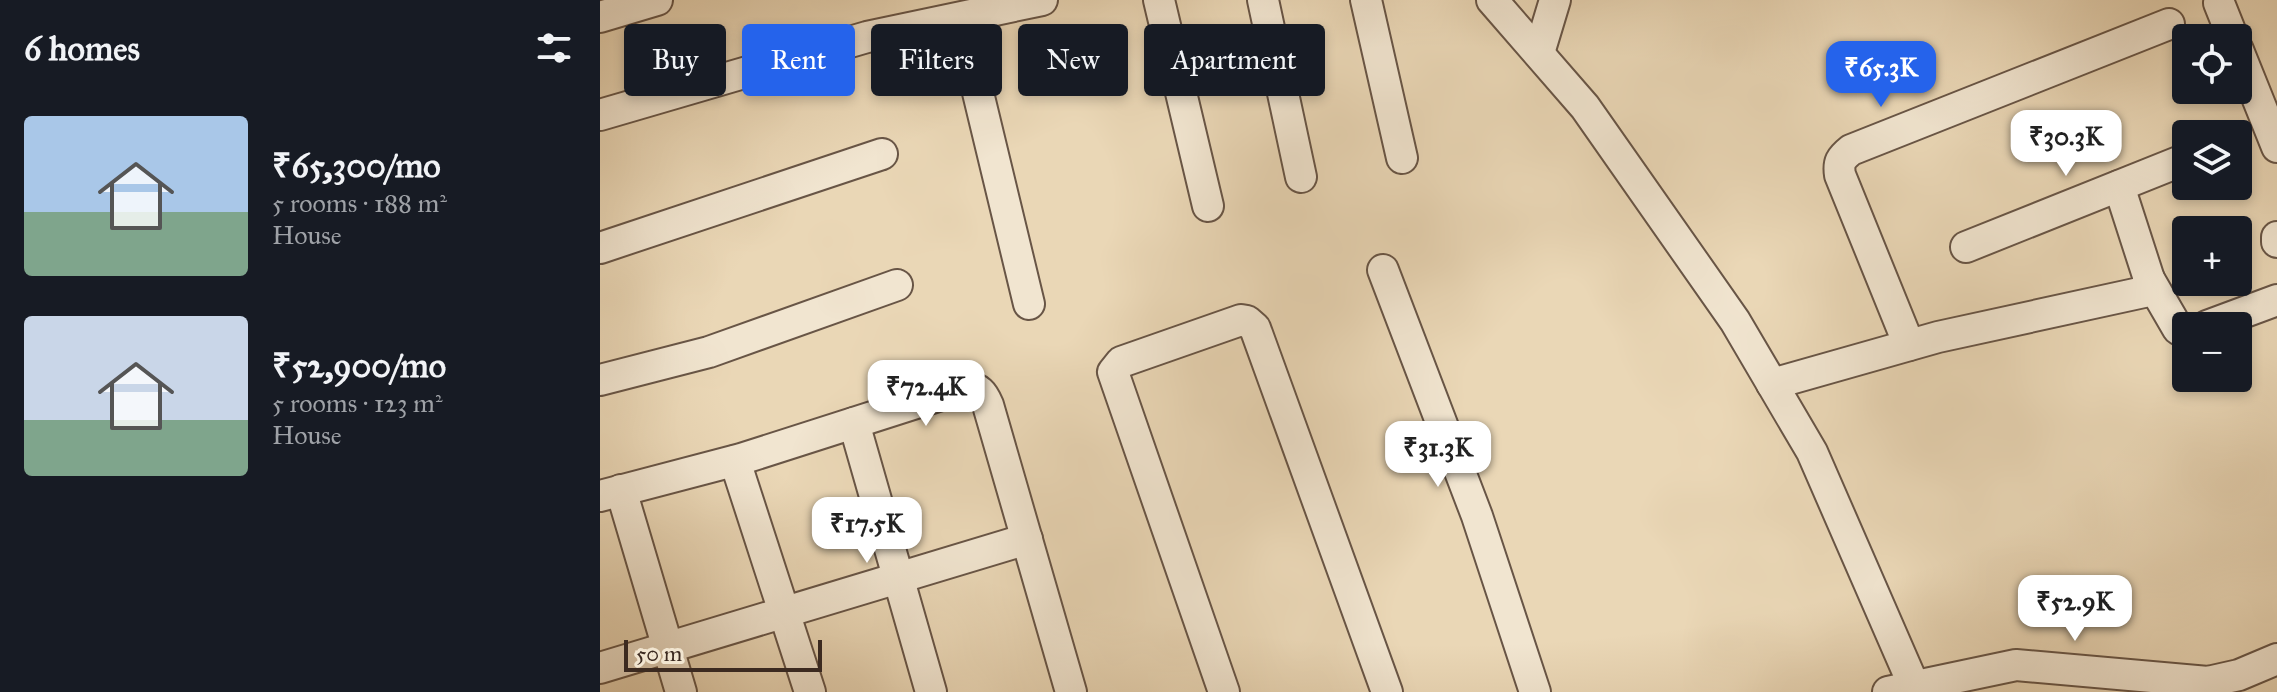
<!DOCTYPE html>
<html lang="en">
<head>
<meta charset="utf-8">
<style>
  :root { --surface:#171b24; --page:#20242c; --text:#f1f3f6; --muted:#9ea1a6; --accent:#2563eb }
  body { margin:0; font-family:"IM FELL Great Primer",serif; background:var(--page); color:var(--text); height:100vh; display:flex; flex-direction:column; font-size:30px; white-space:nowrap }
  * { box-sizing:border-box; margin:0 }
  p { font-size:26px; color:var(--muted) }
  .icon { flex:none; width:44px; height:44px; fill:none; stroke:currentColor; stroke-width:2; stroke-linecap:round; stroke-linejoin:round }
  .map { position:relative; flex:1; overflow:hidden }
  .side { display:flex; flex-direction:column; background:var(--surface); width:600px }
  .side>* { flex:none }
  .banner { position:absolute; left:24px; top:24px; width:760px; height:72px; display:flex; gap:16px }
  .buttons { position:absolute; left:1572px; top:24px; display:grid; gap:16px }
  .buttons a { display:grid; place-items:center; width:80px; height:80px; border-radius:8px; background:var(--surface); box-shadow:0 4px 12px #0003; font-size:40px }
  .scale { position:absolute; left:24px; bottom:20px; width:198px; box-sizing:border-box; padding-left:8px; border:4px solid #3c2a20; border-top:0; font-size:22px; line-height:28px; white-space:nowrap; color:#3c2a20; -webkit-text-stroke:6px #f1e5d0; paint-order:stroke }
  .price { position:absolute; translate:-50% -68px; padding:0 18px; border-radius:16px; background:#fff; color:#222; font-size:26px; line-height:52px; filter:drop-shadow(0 2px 4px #0008) }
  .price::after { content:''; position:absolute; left:50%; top:48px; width:24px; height:18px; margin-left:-12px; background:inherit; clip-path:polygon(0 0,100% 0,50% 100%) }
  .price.current { background:var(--accent); color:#fff }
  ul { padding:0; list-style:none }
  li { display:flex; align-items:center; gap:24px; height:200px; padding:0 24px }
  li span { display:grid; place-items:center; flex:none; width:224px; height:160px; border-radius:8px; color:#555 }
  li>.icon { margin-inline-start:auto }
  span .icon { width:96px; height:96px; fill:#fffc; stroke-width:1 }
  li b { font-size:34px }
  h2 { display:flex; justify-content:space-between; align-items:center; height:96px; padding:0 24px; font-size:34px }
  .pill { padding:0 28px; border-radius:8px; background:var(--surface); box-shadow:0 4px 12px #0003; font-size:28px; line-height:72px }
  .pill.current { background:var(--accent); color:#fff }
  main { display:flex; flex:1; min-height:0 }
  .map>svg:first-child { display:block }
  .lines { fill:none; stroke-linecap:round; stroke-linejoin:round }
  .minor-casing { stroke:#685546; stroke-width:34 }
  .minor { stroke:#f1e5d0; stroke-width:30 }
</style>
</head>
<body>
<main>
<section class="side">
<h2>6 homes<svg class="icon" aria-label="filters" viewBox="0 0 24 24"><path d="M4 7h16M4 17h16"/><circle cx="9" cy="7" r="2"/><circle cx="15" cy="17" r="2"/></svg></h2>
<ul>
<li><span style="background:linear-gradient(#a9c7e8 60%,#7fa58c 0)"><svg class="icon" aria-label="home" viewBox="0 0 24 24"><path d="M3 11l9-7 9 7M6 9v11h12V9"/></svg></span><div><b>₹65,300/mo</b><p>5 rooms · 188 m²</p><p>House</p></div></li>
<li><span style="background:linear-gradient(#c9d6e8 65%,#7fa58c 0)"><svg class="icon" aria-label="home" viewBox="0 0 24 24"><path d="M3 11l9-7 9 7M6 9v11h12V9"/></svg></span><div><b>₹52,900/mo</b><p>5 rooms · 123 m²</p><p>House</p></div></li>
</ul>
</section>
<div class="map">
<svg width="1677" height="692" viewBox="0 0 1677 692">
  <rect width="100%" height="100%" fill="#ead7b6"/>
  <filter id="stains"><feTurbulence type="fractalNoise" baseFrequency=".0025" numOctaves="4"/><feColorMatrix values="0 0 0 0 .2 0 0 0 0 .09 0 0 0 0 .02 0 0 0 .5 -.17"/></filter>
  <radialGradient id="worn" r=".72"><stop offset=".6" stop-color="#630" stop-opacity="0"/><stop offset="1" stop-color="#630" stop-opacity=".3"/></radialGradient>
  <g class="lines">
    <g class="minor-casing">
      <g id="minor">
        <path d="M559 0 608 206"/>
        <path d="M663 0 701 177"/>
        <path d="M766 0 802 158"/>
        <path d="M892 0 985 107 1135 321 1212 452 1314 686"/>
        <path d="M1619 3 1633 38"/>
        <path d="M0 17 57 0"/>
        <path d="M360 18 429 304"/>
        <path d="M1638 50 1677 147"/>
        <path d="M939 53 955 0"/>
        <path d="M0 115 267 37 442 0"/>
        <path d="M1677 237V242"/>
        <path d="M1366 247 1586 159"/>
        <path d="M0 248 282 154"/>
        <path d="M783 270 877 516 935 692"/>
        <path d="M1549 279 1578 329 1586 333"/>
        <path d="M1607 326 1677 300"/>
        <path d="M1309 345 1240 175C1238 162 1241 158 1251 150L1569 24"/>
        <path d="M0 380 109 352 297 285"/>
        <path d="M1172 384 1338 337 1544 292 1549 279 1519 186"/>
        <path d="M254 423 331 692"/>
        <path d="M135 461 210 692"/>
        <path d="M21 490 81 692"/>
        <path d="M0 496 141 459 366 387C379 388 383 393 388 405L471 692"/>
        <path d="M0 668 427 539"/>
        <path d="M624 692 513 372 521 362 641 320 647 321 655 328 787 692"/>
        <path d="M1288 692 1416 665 1608 682 1639 675 1677 659"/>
      </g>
    </g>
    <use href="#minor" class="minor"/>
  </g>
  <rect width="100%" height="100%" filter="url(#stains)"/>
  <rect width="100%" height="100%" fill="url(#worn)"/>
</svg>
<div class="buttons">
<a><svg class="icon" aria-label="locate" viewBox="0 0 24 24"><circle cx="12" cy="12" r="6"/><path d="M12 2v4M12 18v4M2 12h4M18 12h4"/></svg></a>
<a><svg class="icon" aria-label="layers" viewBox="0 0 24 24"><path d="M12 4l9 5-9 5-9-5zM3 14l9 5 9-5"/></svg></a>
<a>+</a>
<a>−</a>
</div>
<div class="scale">50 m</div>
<b class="price current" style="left:1281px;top:109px">₹65.3K</b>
<b class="price" style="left:1466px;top:178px">₹30.3K</b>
<b class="price" style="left:326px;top:428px">₹72.4K</b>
<b class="price" style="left:838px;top:489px">₹31.3K</b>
<b class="price" style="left:267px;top:565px">₹17.5K</b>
<b class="price" style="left:1475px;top:643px">₹52.9K</b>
<div class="banner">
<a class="pill">Buy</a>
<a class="pill current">Rent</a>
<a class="pill">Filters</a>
<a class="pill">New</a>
<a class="pill">Apartment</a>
</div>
</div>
</main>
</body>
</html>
